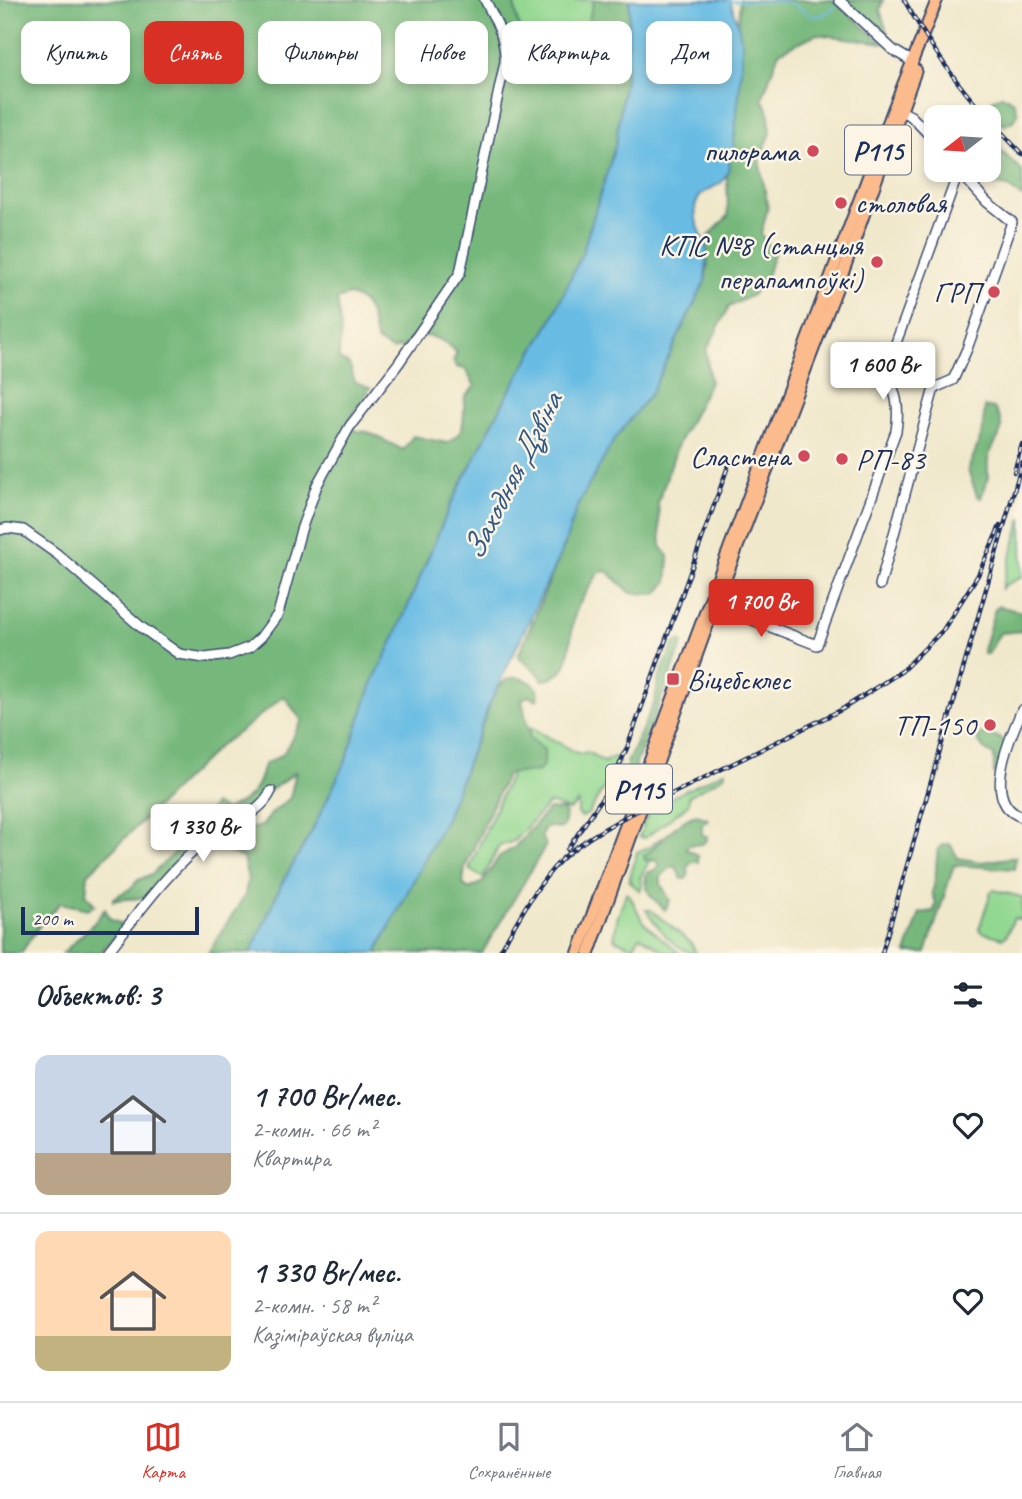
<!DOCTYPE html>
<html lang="ru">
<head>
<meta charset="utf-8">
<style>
  :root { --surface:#fff; --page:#f6f6f7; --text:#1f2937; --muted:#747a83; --line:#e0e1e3; --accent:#d93025 }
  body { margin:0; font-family:Caveat,sans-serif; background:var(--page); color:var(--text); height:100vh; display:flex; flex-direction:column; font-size:26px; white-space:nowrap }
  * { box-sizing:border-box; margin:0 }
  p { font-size:23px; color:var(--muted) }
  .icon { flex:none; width:38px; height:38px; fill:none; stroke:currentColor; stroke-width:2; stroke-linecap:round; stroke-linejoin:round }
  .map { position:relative; height:953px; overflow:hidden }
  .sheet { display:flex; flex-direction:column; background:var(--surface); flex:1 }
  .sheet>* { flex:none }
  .top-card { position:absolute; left:21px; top:21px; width:980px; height:63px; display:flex; gap:14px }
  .needle { width:46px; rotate:253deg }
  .controls { position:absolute; left:924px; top:105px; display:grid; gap:14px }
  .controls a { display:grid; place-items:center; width:77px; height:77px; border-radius:14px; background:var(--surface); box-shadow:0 4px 10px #0003; font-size:35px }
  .scale { position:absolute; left:21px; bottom:18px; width:178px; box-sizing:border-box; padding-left:7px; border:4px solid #1b2f5e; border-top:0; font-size:19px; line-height:24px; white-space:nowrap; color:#1b2f5e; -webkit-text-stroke:5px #fcf5e5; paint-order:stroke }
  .price { position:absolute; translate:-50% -60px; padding:0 16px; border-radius:7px; background:#fff; color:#222; font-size:23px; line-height:46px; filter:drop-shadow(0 2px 4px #0008) }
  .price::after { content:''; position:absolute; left:50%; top:42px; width:21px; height:16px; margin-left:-10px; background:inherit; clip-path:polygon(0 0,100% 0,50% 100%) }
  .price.selected { background:var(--accent); color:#fff }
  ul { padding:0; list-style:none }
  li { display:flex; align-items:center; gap:21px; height:175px; padding:0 35px }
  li+li { border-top:2px solid var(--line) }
  li span { display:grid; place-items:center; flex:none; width:196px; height:140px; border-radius:14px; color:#555 }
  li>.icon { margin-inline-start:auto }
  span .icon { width:84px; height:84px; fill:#fffc; stroke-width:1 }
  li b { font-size:30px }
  h2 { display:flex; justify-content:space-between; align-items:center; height:84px; padding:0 35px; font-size:30px }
  .pill { padding:0 24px; border-radius:14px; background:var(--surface); box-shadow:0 4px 10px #0003; font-size:24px; line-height:63px }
  .pill.selected { background:var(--accent); color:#fff }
  .tab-bar { display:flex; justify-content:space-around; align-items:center; height:98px; border-top:2px solid var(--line); background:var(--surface); font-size:19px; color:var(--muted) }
  .tab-bar a { display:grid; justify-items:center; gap:4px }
  .tab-bar .selected { color:var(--accent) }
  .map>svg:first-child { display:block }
  .green { fill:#93d891; stroke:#578478; stroke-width:2 }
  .forest { fill:#76b87b; stroke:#48746c; stroke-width:2; fill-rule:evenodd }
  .water { fill:#68bce4; stroke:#4276a1; stroke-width:2 }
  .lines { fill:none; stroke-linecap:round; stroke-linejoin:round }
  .stream { stroke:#68bce4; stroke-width:2 }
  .minor-casing { stroke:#3b4b6e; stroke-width:12 }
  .major-casing { stroke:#3b4b6e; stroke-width:14 }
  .minor { stroke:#fff; stroke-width:9 }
  .major { stroke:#fbbb8c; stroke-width:10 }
  .rail-casing { stroke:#1b2f5e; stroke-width:4.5 }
  .rail { stroke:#fcf5e5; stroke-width:2; stroke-dasharray:5; stroke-linecap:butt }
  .poi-dot { fill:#d1495b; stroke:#fcf5e5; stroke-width:2.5 }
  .labels { text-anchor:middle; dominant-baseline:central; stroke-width:5; stroke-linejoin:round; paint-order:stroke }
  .shield { fill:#fcf5e5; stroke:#5e6a86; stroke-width:2 }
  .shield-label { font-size:28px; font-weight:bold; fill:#1b2f5e }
  .poi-label { font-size:30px; fill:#1b2f5e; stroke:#fcf5e5; text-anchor:end }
  .water-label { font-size:32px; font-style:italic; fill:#325986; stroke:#fcf5e5 }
</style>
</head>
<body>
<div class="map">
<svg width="1022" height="953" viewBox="0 0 1022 953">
  <rect width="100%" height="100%" fill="#fcf5e5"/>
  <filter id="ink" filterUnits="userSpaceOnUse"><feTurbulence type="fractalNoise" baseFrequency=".0143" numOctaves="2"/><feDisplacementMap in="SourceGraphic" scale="14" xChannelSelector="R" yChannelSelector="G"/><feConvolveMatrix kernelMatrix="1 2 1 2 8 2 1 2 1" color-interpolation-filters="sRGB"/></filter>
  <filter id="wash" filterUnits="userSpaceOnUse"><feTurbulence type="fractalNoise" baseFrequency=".00686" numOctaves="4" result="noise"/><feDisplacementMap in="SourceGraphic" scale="28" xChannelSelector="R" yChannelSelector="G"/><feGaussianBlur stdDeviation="1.57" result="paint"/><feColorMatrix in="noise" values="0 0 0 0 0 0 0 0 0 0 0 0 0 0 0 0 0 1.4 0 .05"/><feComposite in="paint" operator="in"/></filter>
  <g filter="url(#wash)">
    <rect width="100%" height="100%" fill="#f0e8cb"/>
    <g class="green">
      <path d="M510 0H594L574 79 526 63 514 3Z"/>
      <path d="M1022 518V577L1005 585 1001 590Z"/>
      <path d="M531 728 579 754 588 752 604 762 613 757 617 758 619 763 588 814 582 817 578 814V802L569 810 549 803 514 841 499 846 483 878 469 869Z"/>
      <path d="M725 771 724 776 689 796V803L684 808 645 838 639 837 650 808Z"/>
      <path d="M662 837 640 878 642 885 640 891 629 881 637 852 651 846Z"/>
      <path d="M994 890 1022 897V920L1014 918 1006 936 1003 938 981 932 979 929 991 892Z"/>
      <path d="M626 893 630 896 643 922 679 953H667L640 936 633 947 614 939 617 919Z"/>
      <path d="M646 910H651L691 943 696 953C676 953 656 925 646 910Z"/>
    </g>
    <g class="forest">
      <path d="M0 0H510L514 3 526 63 573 79 594 0H630L626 71 616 143 582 254 550 323 510 390 450 506 394 639 372 684 346 760 312 831 281 885 251 953H208L245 895 248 879 243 858 229 852 228 846 241 840 249 829 262 826 272 813 290 798 296 772 223 825 210 827 207 817 214 804 225 810C252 799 257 792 264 765L283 754 302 721 284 696 242 730 220 745 88 874 86 894 95 905 88 909 60 903 40 925 21 953H0ZM349 295C373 302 370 320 377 341L392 350 405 346 414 336C433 335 444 339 457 353L453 361 457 367 465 369 475 386 465 397C462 419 469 430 447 443L413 436 403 450 368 432 356 431 349 420 370 388 355 382 349 364 339 359C338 349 341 344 341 335 342 323 336 312 338 299Z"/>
      <path d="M740 0H833L883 43 816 34 779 52 762 99 768 109 771 133 759 160 768 207 761 234 774 253 768 273 752 295 729 307 706 351 710 382 678 444 658 503 661 546 669 557 667 582 657 594 631 593 607 571 599 572C592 585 581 598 576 611 567 634 577 677 543 680 536 668 527 666 518 656L566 542 574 512 583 494 614 440 651 393 705 281 708 265 704 241 728 216 727 174 733 149 742 59 738 25Z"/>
      <path d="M845 0H883L880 10 888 35 882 37Z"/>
      <path d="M1002 95 1014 102 1018 113 1012 122 1004 125 993 113 992 100Z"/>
      <path d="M989 139 1022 171V197L1008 187 977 182 964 170H989Z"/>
      <path d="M905 346 914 351 912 364 922 379 920 382 916 383C897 372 888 364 905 346Z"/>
      <path d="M985 407 994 408C1011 433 994 437 988 459 987 466 988 469 988 476 988 483 983 491 981 498L977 496 968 470 982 434Z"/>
      <path d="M998 606 1022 612V631L1000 633 988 654H984L983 650 995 609Z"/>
      <path d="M680 641 683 643 636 763 632 789 621 811 617 796 625 795 627 763 655 701 659 677 675 643Z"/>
      <path d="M516 677C529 680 541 685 538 700L528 696 522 700 530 738 544 750C547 784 525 767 506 775L465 867 463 884 469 889 483 882 499 857 515 847 549 809 565 810C566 818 566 824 560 829L554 827H545L541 837 546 845 482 953H376L446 818 496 689 506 680Z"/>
      <path d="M985 732 1002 739 1007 747 1002 767 996 774H994V755L984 749 977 740 979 735Z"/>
      <path d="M696 815 706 818 708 820 702 824V835L707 836V840L702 844 688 845 686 849 698 855V862H692L687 868 689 873 686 879H682L676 867H671L661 876V884L670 901 665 910C654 899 641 890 647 873L657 869 659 865 657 861 645 860 644 856C661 843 675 822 696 815Z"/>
      <path d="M193 842 195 845 147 896C135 901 125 897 113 901V898L130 889 138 880 152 874 180 848Z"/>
      <path d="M950 844 958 858 982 862 1016 857 1014 869 954 865 926 953H906L920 913 934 911 936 903 932 892C938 878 935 864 938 849L944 845Z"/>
      <path d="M105 909 110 919 121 924 117 935 99 953H63L93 924Z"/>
    </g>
    <path class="water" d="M630 0H730L738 25 742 45 740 84 733 149 727 174 722 182 700 195 695 206 696 220 707 250 705 281 651 393 614 440 578 505 562 551 489 705 446 818 376 953H251L281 885 312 831 346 760 372 684 394 639 450 506 510 390 550 323 582 254 616 143 626 71Z"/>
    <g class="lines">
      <path class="stream" d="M728 1 789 2 814 17 827 13 837 5"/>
    </g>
  </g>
  <g filter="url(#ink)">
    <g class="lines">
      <g class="minor-casing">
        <g id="minor">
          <path d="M839 0 893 50 913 62"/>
          <path d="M895 108 911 116 936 142"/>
          <path d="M0 530 7 528 23 530 57 554 141 627 179 654 205 658 229 655 250 647 261 637 278 614 301 530 317 485 350 426 398 364 460 273 505 62C506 38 496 21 485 0"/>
          <path d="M880 585 934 388 953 380 967 349 1012 222 987 202 958 170"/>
          <path d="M709 603 817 645 896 431C900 405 896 394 886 370L959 171"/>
          <path d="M1022 710C1010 737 980 803 1022 817"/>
          <path d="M107 953C136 916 170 868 207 840 227 824 261 815 271 791"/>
        </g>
      </g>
      <g class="major-casing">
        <g id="major">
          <path d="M578 953 894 107 937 0"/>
          <path d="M589 953 708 624 845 267 916 70"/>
        </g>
      </g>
      <use href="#minor" class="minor"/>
      <use href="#major" class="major"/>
      <g class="rail-casing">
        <g id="rail">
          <path d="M904 0C928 42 954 82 987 117"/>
          <path d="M989 119 1022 154"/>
          <path d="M1014 472 1022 444"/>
          <path d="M567 850 609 788 627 748 731 458"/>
          <path d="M499 953C517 921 536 885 562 859 580 842 604 829 625 817L841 710 902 671 943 630 978 575 1000 526"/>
          <path d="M882 953 1022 463"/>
        </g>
      </g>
      <use href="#rail" class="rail"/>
    </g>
  </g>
  <g class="poi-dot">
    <circle cx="813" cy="151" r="7"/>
    <circle cx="841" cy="203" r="7"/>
    <circle cx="877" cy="262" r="7"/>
    <circle cx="994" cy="292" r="7"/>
    <circle cx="804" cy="456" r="7"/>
    <circle cx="842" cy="459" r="7"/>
    <rect x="666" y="672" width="14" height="14" rx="3.5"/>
    <circle cx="990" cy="725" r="7"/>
  </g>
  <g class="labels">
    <g class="shield">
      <rect x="845" y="125.5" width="66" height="49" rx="5"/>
      <rect x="606" y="764.5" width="66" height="49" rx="5"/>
    </g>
    <g class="shield-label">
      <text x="878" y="150">Р115</text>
      <text x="639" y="789">Р115</text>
    </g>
    <g class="poi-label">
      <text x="799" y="151">пилорама</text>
      <text x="855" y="203" text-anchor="start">столовая</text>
      <text x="863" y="245">КПС №8 (станцыя<tspan x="863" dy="34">перапампоўкі)</tspan></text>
      <text x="980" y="292">ГРП</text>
      <text x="790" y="456">Сластена</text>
      <text x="856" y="459" text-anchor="start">РП-83</text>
      <text x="687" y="679" text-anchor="start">Віцебсклес</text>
      <text x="976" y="725">ТП-150</text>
    </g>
    <g class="water-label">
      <text transform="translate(512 476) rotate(-63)">Заходняя Дзвіна</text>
    </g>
  </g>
</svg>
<div class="controls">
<a><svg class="needle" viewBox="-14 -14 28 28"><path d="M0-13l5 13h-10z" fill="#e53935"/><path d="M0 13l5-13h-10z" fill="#747a83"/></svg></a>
</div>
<div class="scale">200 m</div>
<b class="price" style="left:883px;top:402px">1 600 Br</b>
<b class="price selected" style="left:761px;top:639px">1 700 Br</b>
<b class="price" style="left:203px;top:864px">1 330 Br</b>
<div class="top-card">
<a class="pill">Купить</a>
<a class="pill selected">Снять</a>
<a class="pill">Фильтры</a>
<a class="pill">Новое</a>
<a class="pill">Квартира</a>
<a class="pill">Дом</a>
</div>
</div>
<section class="sheet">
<h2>Объектов: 3<svg class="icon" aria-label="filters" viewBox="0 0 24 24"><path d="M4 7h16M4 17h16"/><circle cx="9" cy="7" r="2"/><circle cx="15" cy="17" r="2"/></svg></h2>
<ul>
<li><span style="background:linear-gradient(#c9d6e8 70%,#b9a48a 0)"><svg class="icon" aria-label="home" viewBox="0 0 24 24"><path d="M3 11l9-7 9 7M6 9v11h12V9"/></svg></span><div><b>1 700 Br/мес.</b><p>2-комн. · 66 m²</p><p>Квартира</p></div><svg class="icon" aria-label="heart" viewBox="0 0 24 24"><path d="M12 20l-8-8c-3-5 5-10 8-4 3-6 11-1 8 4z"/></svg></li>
<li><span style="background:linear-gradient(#ffd9b3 75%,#c2b280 0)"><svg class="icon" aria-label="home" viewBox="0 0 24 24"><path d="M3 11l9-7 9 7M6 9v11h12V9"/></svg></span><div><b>1 330 Br/мес.</b><p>2-комн. · 58 m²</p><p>Казіміраўская вуліца</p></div><svg class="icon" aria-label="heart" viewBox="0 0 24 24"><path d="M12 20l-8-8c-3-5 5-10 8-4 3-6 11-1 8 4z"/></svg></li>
</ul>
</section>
<nav class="tab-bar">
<a class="selected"><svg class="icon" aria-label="map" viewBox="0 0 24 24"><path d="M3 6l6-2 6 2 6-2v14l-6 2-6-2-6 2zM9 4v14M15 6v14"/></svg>Карта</a>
<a><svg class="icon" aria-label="saved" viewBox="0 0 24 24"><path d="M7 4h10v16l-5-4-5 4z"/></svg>Сохранённые</a>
<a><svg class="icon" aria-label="home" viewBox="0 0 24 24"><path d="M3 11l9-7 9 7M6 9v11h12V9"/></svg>Главная</a>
</nav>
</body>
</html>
